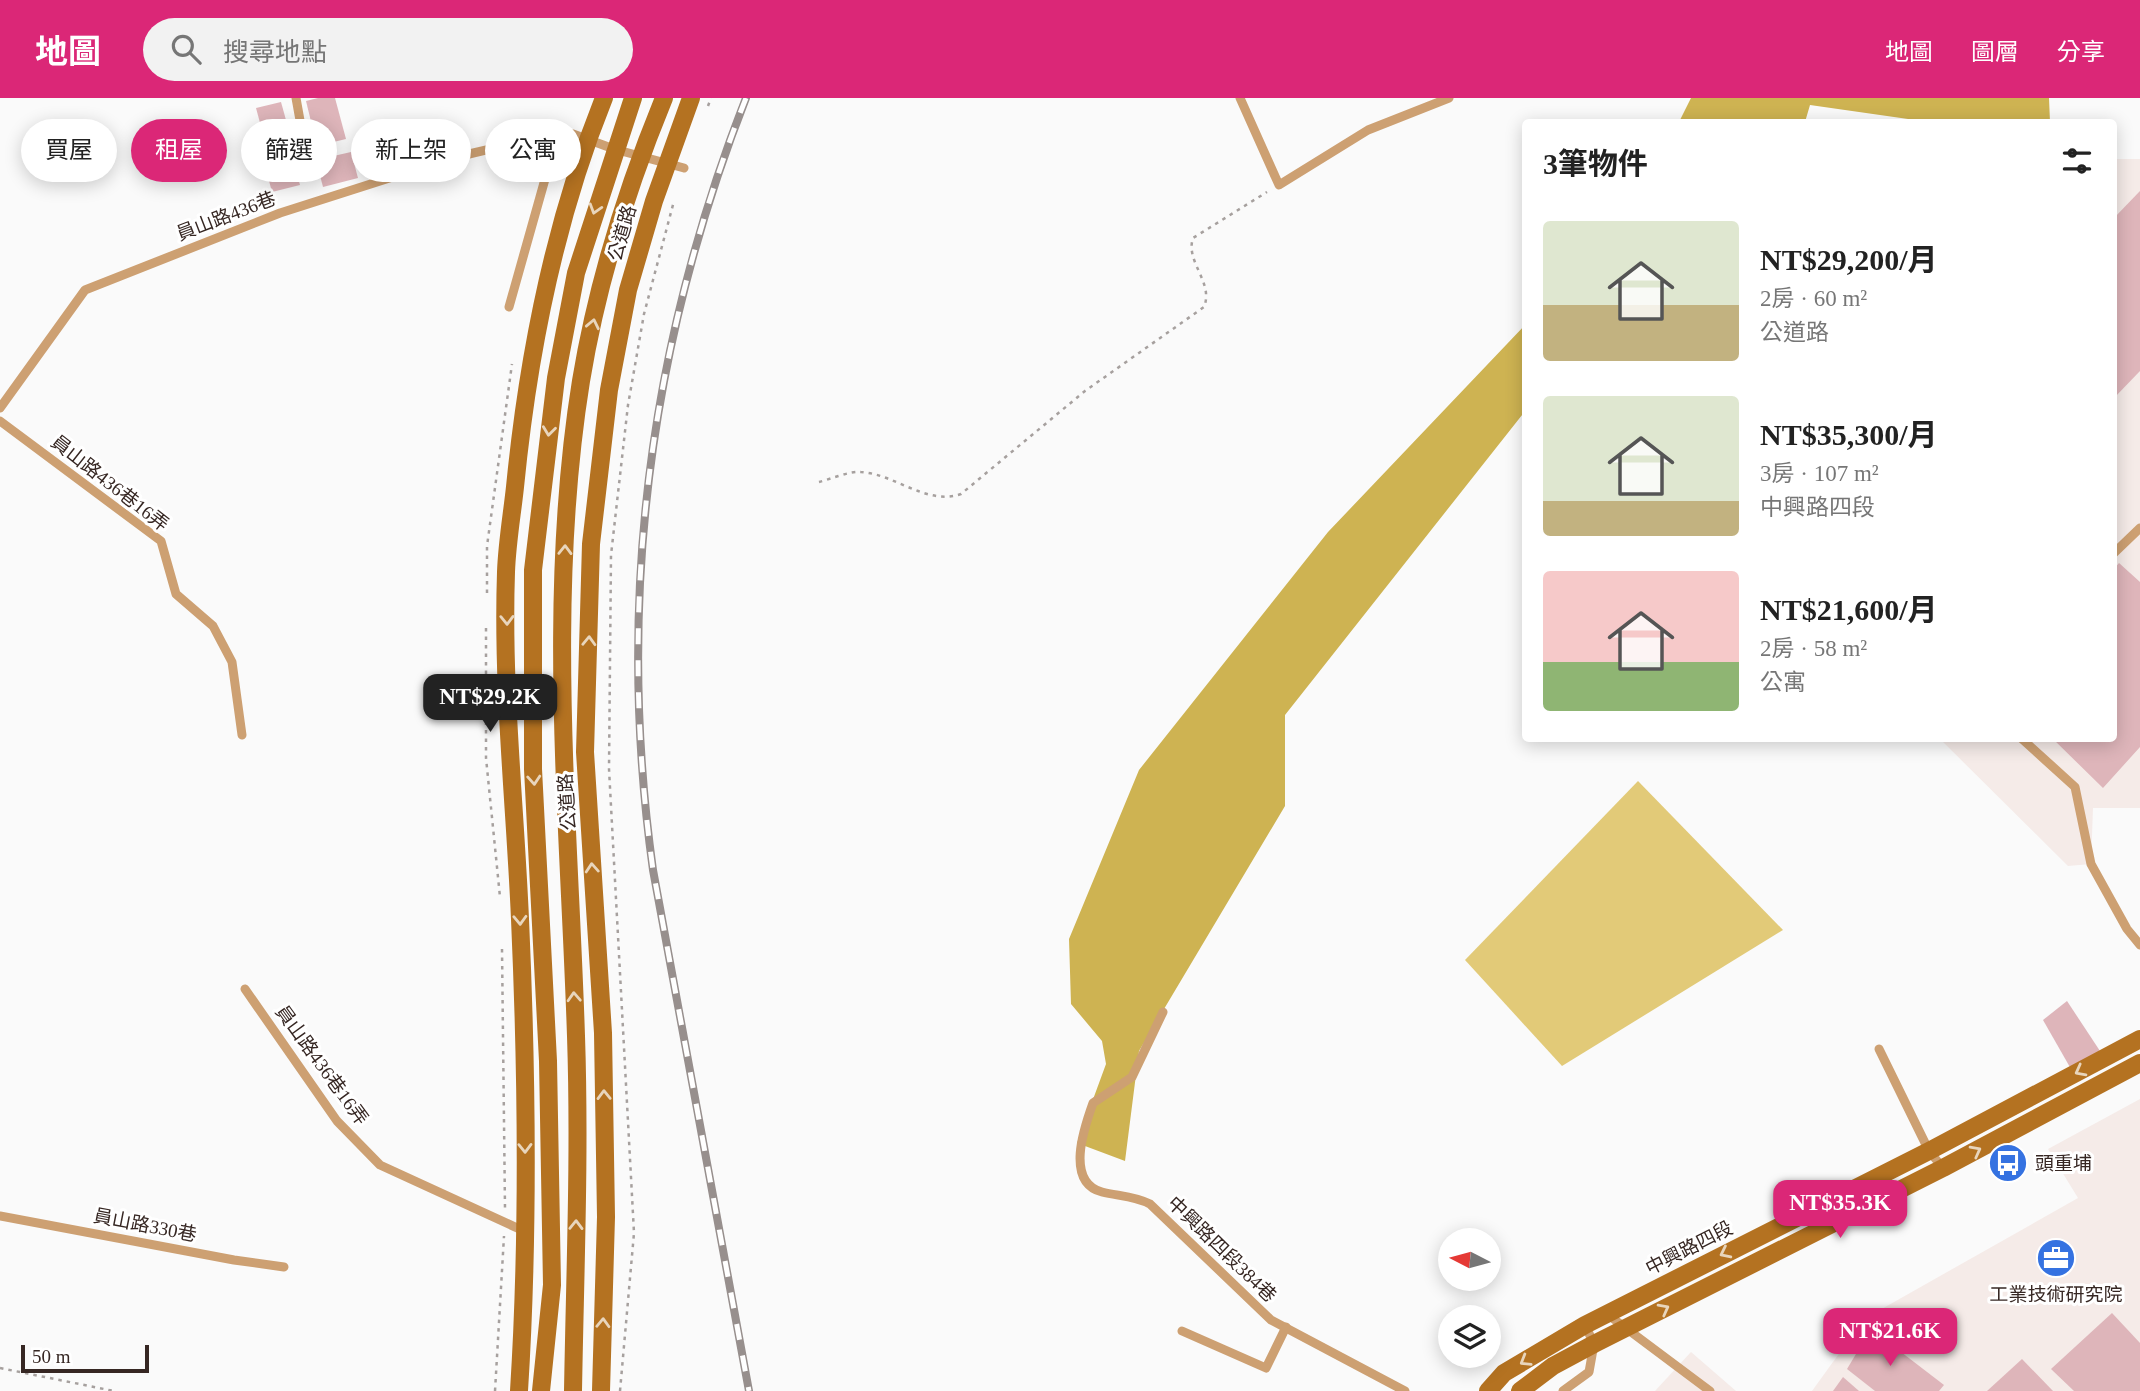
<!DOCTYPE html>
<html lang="zh-TW">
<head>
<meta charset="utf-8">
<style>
  :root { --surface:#fff; --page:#f2f2f2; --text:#222; --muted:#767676; --accent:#db2777 }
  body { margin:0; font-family:"Times New Roman","Noto Sans TC",serif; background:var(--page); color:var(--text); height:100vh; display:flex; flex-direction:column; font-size:26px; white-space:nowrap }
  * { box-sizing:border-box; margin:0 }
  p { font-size:23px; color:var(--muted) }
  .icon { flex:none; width:38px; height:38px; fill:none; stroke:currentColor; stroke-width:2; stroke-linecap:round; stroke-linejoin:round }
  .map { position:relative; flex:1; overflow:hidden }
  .side { position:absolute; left:1522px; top:21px; width:595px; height:623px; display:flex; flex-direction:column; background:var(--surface); border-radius:7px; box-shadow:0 4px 18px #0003 }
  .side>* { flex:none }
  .banner { position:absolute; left:21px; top:21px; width:665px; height:63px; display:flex; gap:14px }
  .needle { width:46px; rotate:276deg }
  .buttons { position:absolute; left:1438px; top:1130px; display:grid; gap:14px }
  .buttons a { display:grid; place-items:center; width:63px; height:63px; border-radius:50%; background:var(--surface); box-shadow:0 4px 18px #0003; font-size:35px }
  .scale { position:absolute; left:21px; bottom:18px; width:128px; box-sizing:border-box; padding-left:7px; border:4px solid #362723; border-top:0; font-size:19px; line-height:24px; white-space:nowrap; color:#362723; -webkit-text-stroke:5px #fff; paint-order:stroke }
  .price { position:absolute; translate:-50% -60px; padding:0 16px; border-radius:14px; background:var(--accent); color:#fff; font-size:23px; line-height:46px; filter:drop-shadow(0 2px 4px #0008) }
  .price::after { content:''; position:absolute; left:50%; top:42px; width:21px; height:16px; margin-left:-10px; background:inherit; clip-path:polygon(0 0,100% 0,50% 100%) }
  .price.active { background:#222; color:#fff }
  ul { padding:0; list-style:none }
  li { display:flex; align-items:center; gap:21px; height:175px; padding:0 21px }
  li span { display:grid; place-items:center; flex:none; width:196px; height:140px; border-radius:7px; color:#555 }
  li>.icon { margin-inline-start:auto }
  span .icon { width:84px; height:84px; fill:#fffc; stroke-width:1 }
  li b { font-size:30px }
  h2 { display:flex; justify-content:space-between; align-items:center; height:84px; padding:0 21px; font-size:30px }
  .pill { padding:0 24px; border-radius:32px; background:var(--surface); box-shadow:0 4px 18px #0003; font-size:24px; line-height:63px }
  .pill.active { background:var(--accent); color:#fff }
  header { display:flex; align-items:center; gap:42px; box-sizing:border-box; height:98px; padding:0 35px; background:var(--accent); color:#fff }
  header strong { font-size:33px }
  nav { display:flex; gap:38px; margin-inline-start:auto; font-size:24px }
  .search { width:490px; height:63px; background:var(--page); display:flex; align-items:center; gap:18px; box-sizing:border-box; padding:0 24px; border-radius:38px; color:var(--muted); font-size:26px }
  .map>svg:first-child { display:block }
  .built { fill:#f5ebe8 }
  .green { fill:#e2ca78 }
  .forest { fill:#ceb352 }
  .building { fill:#deb5ba }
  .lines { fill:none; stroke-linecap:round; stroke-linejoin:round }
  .path { stroke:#a6a09e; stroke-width:2.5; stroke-dasharray:3.5 5; stroke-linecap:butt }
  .lane { stroke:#cda072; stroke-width:9 }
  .secondary { stroke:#b47221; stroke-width:18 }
  .rail-casing { stroke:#978f8d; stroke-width:8 }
  .rail { stroke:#fff; stroke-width:5; stroke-dasharray:16; stroke-linecap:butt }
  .oneway { stroke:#e8d5bc }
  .labels { text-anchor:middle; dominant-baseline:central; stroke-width:6; stroke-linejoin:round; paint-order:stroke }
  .street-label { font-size:19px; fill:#362723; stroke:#fff }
  .poi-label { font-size:19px; fill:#362723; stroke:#fff; text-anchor:start }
</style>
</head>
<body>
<header>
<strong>地圖</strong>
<div class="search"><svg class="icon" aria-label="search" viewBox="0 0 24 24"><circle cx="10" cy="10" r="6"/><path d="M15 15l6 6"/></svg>搜尋地點</div>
<nav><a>地圖</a><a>圖層</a><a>分享</a></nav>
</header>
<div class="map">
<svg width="2140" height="1293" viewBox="0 0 2140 1293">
  <rect width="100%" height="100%" fill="#fafafa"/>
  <g class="built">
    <path d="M2114 61H2140V710H2093L2091 766 2068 768 1940 641 2114 640Z"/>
    <path d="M2140 1001V1293H1812L1864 1221 2078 1100 2048 1051Z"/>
    <path d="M1691 1254 1736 1293H1655Z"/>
  </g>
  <path class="green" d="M1638 683 1783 832 1562 968 1465 862Z"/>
  <g class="forest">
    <path d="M1691 0H2049L2050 24H1929L1810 7 1805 24H1679Z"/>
    <path d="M1526 226V312L1285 617V708L1139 953 1125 1063 1077 1045 1106 966 1102 943 1071 906 1069 841 1139 672 1328 434Z"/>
  </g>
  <g class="building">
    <path d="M318 0H335L346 41 317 48 306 3Z"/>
    <path d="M281 4 294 51 269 58 256 10Z"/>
    <path d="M351 54 358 80 323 89 316 62Z"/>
    <path d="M293 61 300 87 272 94 265 68Z"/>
    <path d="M2140 93V273L2114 300V120Z"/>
    <path d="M2119 465 2140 484V649L2103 690 2052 640H2114V471Z"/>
    <path d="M2067 903 2100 953 2071 971 2043 922Z"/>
    <path d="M2112 1215 2140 1245V1293H2074L2051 1271Z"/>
    <path d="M1871 1231 1944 1287 1939 1293H1875L1847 1271Z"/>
    <path d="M2022 1261 2053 1293H1987Z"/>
    <path d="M1843 1279 1859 1293H1833Z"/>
  </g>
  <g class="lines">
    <g class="path">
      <path d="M708 8 711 0"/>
      <path d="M819 384C831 381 849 373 861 374 895 376 927 408 961 396L1085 293 1204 209C1214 184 1185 164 1193 140L1267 94"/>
      <path d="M487 495V448L512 266"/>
      <path d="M486 530V660L500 799"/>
      <path d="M502 851 505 1110"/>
      <path d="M0 1270 114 1293"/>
      <path d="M495 1293 504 1138"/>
      <path d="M620 1293 634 1135 609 671 611 457 628 307 644 216 674 103"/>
    </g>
    <g class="lane">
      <path d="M296 0 308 67"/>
      <path d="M1240 0 1279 87 1368 32 1449 0"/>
      <path d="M509 209 558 35"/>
      <path d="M0 310 85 192 280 115 452 60 558 35 573 36 614 51 684 70"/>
      <path d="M0 323 161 443 176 496 213 528 232 564 242 637"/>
      <path d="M2114 455 2140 430"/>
      <path d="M2021 640 2075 689 2091 766 2127 831 2140 847"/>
      <path d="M245 891 337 1023 380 1067 526 1134"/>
      <path d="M1163 914 1132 979 1093 1005C1084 1030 1065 1084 1102 1094 1118 1098 1135 1098 1150 1106L1271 1222 1405 1293"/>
      <path d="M1879 951 1929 1053 1943 1070"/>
      <path d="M0 1118 234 1162 284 1169"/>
      <path d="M1607 1216 1710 1293"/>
      <path d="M1182 1233 1266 1270 1286 1229"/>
      <path d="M1563 1293 1589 1274 1594 1246 1585 1227"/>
    </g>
    <g class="secondary">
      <path d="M519 1293C529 1136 527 978 520 821 515 705 502 590 506 474 507 445 512 417 515 389 528 257 554 124 604 0"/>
      <path d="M541 1293 552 1187 548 963 533 671V472L556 280 576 175 633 0"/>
      <path d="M573 1293C575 1175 580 1056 576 938 569 721 546 500 581 283 597 186 627 90 664 0"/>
      <path d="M601 1293 606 1119 603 935 585 654 591 446 609 292 628 192 654 103 691 0"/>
      <path d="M1488 1293 1504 1275 1585 1227 1929 1053 2140 941"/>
      <path d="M1520 1293 1553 1268 1594 1246 1943 1070 2140 965"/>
    </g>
    <g class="rail-casing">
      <path id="rail" d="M746 0C648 250 616 506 653 772L749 1293"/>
    </g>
    <use href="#rail" class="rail"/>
  </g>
  <defs><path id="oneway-chevron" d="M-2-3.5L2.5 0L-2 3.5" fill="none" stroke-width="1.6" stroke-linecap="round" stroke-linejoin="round" transform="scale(1.75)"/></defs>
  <g class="oneway">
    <use href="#oneway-chevron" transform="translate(595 111) rotate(107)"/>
    <use href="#oneway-chevron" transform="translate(593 226) rotate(-78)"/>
    <use href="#oneway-chevron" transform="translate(549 333) rotate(97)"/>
    <use href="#oneway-chevron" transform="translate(565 452) rotate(-89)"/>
    <use href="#oneway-chevron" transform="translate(507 522) rotate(89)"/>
    <use href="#oneway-chevron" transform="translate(589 543) rotate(-88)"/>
    <use href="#oneway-chevron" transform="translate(534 682) rotate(86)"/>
    <use href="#oneway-chevron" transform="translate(592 770) rotate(-94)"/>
    <use href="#oneway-chevron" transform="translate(520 822) rotate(88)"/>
    <use href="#oneway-chevron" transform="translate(574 899) rotate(-93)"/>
    <use href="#oneway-chevron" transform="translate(2080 973) rotate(152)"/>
    <use href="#oneway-chevron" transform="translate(604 997) rotate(-91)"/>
    <use href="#oneway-chevron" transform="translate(525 1050) rotate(89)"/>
    <use href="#oneway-chevron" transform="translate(1976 1053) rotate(-28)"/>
    <use href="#oneway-chevron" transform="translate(576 1127) rotate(-89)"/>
    <use href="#oneway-chevron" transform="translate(1725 1155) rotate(154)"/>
    <use href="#oneway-chevron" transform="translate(1664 1211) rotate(-28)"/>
    <use href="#oneway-chevron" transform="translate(603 1225) rotate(-88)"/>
    <use href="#oneway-chevron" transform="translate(1525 1263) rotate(149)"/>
  </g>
  <defs>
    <g id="bus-disc" transform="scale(2.0125)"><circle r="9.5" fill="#3572e1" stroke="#fff"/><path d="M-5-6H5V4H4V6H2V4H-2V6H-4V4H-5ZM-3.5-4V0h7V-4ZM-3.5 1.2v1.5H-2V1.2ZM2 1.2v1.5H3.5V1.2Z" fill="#fff"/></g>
    <g id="office-disc" transform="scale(2.0125)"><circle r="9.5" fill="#3572e1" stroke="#fff"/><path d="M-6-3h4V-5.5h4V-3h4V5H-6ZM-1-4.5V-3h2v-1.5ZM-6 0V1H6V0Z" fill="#fff"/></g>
  </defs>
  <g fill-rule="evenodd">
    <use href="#bus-disc" x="2008" y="1065"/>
    <use href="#office-disc" x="2056" y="1160"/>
  </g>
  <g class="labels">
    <g class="street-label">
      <text transform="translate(226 118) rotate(-21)">員山路436巷</text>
      <text transform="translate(622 135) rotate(-74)">公道路</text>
      <text transform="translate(110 385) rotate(38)">員山路436巷16弄</text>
      <text transform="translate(567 704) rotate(-94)">公道路</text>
      <text transform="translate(322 967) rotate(54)">員山路436巷16弄</text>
      <text transform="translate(145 1127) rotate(11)">員山路330巷</text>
      <text transform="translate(1689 1150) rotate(-27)">中興路四段</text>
      <text transform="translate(1222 1151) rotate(44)">中興路四段384巷</text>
    </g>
    <g class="poi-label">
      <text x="2035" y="1065">頭重埔</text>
      <text x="2056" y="1196" text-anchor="middle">工業技術研究院</text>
    </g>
  </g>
</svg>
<div class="buttons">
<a><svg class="needle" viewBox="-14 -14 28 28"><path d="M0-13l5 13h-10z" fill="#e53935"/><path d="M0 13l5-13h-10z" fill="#767676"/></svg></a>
<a><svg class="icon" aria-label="layers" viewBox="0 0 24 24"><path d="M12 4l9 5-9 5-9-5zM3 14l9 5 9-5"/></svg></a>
</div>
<div class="scale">50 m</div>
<b class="price active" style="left:490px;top:636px">NT$29.2K</b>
<b class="price" style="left:1840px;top:1142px">NT$35.3K</b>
<b class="price" style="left:1890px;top:1270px">NT$21.6K</b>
<div class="banner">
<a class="pill">買屋</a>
<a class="pill active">租屋</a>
<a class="pill">篩選</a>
<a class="pill">新上架</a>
<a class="pill">公寓</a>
</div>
<section class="side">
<h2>3筆物件<svg class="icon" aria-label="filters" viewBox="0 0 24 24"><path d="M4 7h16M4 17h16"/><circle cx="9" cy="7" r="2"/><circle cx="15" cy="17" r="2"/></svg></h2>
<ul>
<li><span style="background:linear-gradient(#dfe7d0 60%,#c2b280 0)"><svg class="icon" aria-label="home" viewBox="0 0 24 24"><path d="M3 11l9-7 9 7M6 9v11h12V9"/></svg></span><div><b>NT$29,200/月</b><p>2房 · 60 m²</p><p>公道路</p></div></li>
<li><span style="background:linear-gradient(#dfe7d0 75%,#c2b280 0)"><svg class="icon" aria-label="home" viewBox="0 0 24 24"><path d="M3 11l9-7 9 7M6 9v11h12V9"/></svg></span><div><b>NT$35,300/月</b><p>3房 · 107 m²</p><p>中興路四段</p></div></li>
<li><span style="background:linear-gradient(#f6c9c9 65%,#8fb573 0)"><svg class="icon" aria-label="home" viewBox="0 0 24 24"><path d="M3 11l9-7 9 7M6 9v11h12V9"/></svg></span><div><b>NT$21,600/月</b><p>2房 · 58 m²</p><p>公寓</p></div></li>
</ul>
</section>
</div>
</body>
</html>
